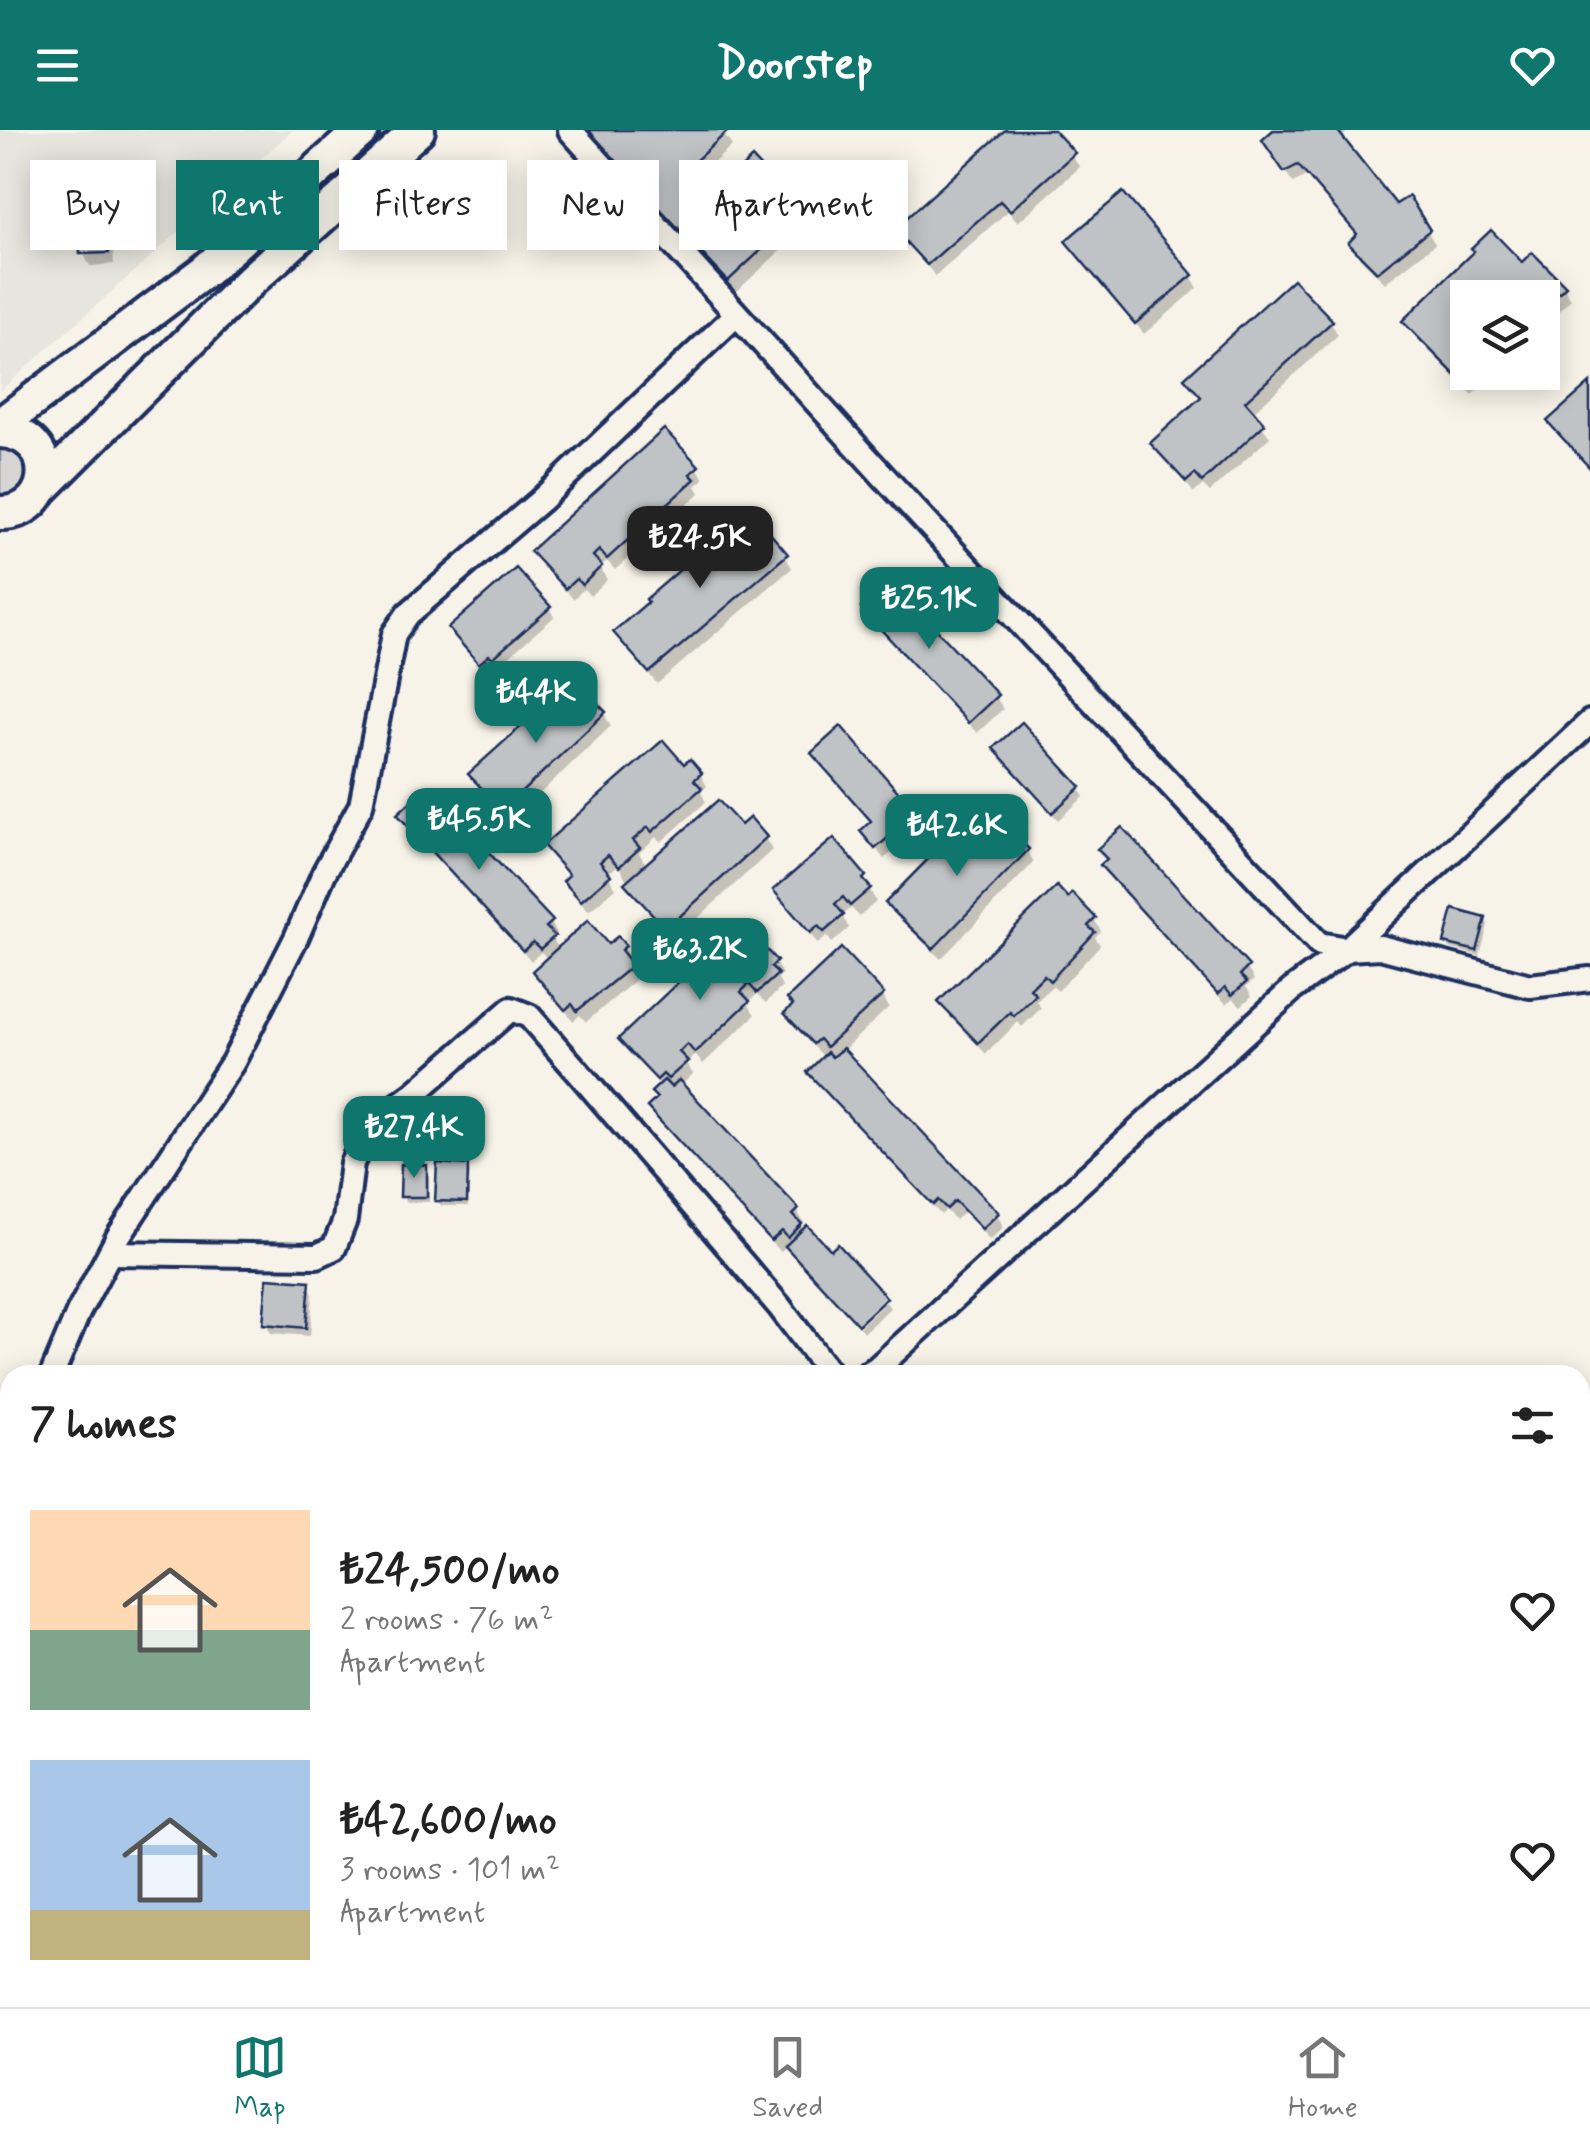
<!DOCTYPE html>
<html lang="en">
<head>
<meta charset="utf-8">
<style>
  :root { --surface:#fff; --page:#f2f2f2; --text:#222; --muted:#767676; --line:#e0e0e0; --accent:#0f766e }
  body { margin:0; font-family:Mynerve,sans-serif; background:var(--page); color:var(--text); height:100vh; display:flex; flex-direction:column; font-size:38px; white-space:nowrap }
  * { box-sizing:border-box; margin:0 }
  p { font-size:32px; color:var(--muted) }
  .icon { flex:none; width:55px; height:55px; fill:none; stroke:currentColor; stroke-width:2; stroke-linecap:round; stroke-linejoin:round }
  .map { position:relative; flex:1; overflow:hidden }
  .sheet { position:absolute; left:0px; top:1235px; width:1590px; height:642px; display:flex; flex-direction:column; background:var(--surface); border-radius:30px 30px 0 0; box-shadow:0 5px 25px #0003 }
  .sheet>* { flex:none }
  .guide { position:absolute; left:30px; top:30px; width:1000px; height:90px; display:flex; gap:20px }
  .controls { position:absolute; left:1450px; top:150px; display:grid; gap:20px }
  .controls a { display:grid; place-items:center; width:110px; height:110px; border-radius:0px; background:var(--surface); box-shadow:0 5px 25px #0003; font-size:50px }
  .price { position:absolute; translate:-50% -85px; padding:0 22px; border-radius:20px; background:var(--accent); color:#fff; font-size:32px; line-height:65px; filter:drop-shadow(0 2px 5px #0008) }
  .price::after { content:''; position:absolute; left:50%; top:60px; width:30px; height:22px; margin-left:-15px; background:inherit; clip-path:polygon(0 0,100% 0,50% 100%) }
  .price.active { background:#222; color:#fff }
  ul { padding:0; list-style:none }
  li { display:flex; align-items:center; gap:30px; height:250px; padding:0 30px }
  li span { display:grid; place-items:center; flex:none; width:280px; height:200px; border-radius:0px; color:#555 }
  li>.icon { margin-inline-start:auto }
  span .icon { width:120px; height:120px; fill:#fffc; stroke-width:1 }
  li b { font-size:42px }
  h2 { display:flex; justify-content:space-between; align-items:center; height:120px; padding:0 30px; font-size:42px }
  .tag { padding:0 35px; border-radius:0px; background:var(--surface); box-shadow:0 5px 25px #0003; font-size:35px; line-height:90px }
  .tag.active { background:var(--accent); color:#fff }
  header { display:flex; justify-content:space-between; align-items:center; height:130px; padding:0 30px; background:var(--accent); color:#fff; font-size:45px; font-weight:700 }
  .tab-bar { display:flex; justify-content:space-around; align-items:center; height:140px; border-top:2px solid var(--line); background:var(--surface); font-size:28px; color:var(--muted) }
  .tab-bar a { display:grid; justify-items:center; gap:5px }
  .tab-bar .active { color:var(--accent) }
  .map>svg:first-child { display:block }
  .built { fill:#e6e5de }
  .green { fill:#d7d6d4; stroke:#798299; stroke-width:2.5 }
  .shadow { fill:#0003 }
  .building { fill:#c0c3c5; stroke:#1b2f5e; stroke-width:2.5 }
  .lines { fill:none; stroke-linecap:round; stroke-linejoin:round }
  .minor-casing { stroke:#1b2f5e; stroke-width:30 }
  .highway-casing { stroke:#1b2f5e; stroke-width:40 }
  .minor { stroke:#f7f3e8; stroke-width:22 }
  .highway { stroke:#f7f3e8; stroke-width:32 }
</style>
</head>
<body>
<header><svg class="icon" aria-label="menu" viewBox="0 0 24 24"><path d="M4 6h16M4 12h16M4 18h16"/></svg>Doorstep<svg class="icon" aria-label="heart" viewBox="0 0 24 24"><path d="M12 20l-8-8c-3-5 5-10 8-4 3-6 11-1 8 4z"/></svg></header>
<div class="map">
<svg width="1590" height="1877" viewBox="0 0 1590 1877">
  <rect width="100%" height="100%" fill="#f7f3e8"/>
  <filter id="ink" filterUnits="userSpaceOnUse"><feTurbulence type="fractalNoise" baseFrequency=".01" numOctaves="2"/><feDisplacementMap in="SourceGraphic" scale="20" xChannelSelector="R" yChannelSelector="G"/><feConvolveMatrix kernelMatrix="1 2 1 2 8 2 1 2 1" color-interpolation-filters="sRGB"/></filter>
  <g filter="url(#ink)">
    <path class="built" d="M0 0H293L0 261Z"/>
    <path class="green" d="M0 317C30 320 35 340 21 364L0 370Z"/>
    <g class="shadow">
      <path d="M589 0H721L732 16 690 54 707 73 800 84 807 96 736 162 595 10Z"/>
      <path d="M1009 0H1051L1080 37 1018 92 1008 81 935 146 898 99Z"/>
      <path d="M1276 0H1349L1340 9 1395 78 1409 70 1435 114 1385 153 1358 126 1351 114 1358 106 1306 46 1293 53 1272 22Z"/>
      <path d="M104 75 111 87 114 134 90 136 83 123Z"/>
      <path d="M1068 111 1191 146 1198 158 1144 204Z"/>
      <path d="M1522 135 1564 157 1571 169 1548 192 1542 187V168H1468V242H1496L1473 265 1412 203 1405 191Z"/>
      <path d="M1331 193 1338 205 1252 283 1270 307 1210 362 1203 355 1194 363 1153 314 1202 269 1187 249Z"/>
      <path d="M697 337 704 349 696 356 700 363 615 440 607 431 600 437 607 450 590 466 584 459 573 469 534 422Z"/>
      <path d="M717 403 785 426 792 438 657 554 616 502 651 473 733 425Z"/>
      <path d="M549 478 554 487 499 535 496 532 486 541 451 499Z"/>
      <path d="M864 478 996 567 1003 579 977 603 871 490Z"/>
      <path d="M580 575 604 584 611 596 511 691 478 657 471 645Z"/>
      <path d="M841 600 899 667 906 679 902 682 916 702 884 729 863 701 872 694 814 623Z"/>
      <path d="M996 619 1079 658 1084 667 1058 690Z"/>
      <path d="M684 638 700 644 707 656 701 662 706 672 661 712 656 707 639 723 647 736 741 699 765 708 772 720 675 809 634 765 614 725 610 727 616 737 607 744 616 758 589 781 573 763 566 751 571 748 546 716Z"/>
      <path d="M400 685 551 793 557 805 553 809 559 819 608 817 617 809 631 830 628 832 638 848 586 892 580 885 573 891 535 841 548 829 541 822 531 831 407 697Z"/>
      <path d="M970 697 1027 720 1034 732 941 829 896 786 889 774 938 729 968 716 976 707Z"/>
      <path d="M1100 719 1247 838 1254 850 1246 857 1252 866 1241 876 1233 868 1226 874 1110 748 1103 736 1108 732Z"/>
      <path d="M864 747 876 772 859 786 851 778 842 786 849 798 832 813 827 806 818 814 776 761Z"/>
      <path d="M1094 789 1101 801 1095 807 1100 815 1058 861 1052 856 1037 871 1041 878 1022 897 1018 892 986 924 948 884 941 872Z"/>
      <path d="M1485 790 1488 795 1480 826 1450 818 1447 812Z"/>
      <path d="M775 832 782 844 778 849 782 857 766 873 757 864 748 873 755 885 703 934 695 925 686 933 693 944 681 955 797 1081 804 1093 800 1096 804 1102 883 1167 856 1193 787 1115 780 1122 657 989 650 977 659 970 661 956 628 922 621 910Z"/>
      <path d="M882 865 889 877 842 921 997 1085 1004 1097 990 1110 964 1082 955 1090 946 1080 941 1085 817 954 810 942 825 928 794 896 787 884Z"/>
      <path d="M445 995 448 1001 469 1002 472 1007 470 1034H465L470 1042 468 1076H441L438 1070 439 1032 433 1027Z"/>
      <path d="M426 1037 429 1042V1072H406L403 1067Z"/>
      <path d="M308 1154 313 1163 310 1206 271 1203 266 1194Z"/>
      <path d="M886 1172 890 1178 864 1202 859 1197Z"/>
    </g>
    <g class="building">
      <path d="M586 0H725L727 2 682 43 708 70 752 28 802 82 728 151Z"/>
      <path d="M1005 0H1054L1075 23 1010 81 1000 71 927 135 894 99Z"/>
      <path d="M1273 0H1337L1396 74 1409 66 1430 100 1377 142 1348 113 1357 104 1298 35 1284 42 1262 10Z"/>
      <path d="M1123 62 1193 145 1135 194 1065 111Z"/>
      <path d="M105 72 109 123 80 124 77 74Z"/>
      <path d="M1491 100 1522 132 1532 122 1566 156 1542 179V168H1468V242H1477L1465 255 1402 191 1474 121 1471 119Z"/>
      <path d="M1293 149 1333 191 1245 271 1265 294 1202 352 1195 344 1186 352 1150 313 1201 267 1184 248Z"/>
      <path d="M1590 253V338L1547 291Z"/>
      <path d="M664 299 699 336 690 344 695 349 607 429 599 420 593 426 602 436 582 455 576 449 565 459 530 421Z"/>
      <path d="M750 380 788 424 649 543 613 502 648 472 646 469 710 414 723 430 732 423 714 402 735 385 739 389Z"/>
      <path d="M516 438 551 477 493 528 489 525 479 534 448 498Z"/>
      <path d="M890 450 998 565 968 593 861 478Z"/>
      <path d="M566 556 580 571 588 564 606 582 503 680 468 644Z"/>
      <path d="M1022 592 1081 657 1052 683 993 618Z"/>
      <path d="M841 596 901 665 895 670 911 688 875 719 860 701 871 691 811 623Z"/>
      <path d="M663 610 684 634 690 629 702 643 694 650 702 658 652 702 648 697 633 710 640 718 619 737 608 725 600 732 611 745 581 771 563 751 569 745 543 715Z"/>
      <path d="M420 663 437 681 444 675 553 791 546 797 555 806 540 819 533 812 523 821 397 684Z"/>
      <path d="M718 670 741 695 750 687 767 707 666 799 624 753Z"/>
      <path d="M986 677 1029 719 933 819 885 773 935 722 938 726 959 704 968 712 975 705 967 697Z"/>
      <path d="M1122 697 1249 836 1240 845 1247 852 1232 865 1225 857 1218 864 1100 735 1107 729 1097 719Z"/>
      <path d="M834 708 866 746 863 749 871 758 850 776 843 767 835 774 844 785 824 802 818 796 810 803 773 760Z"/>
      <path d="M1057 756 1068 768 1072 763 1096 788 1088 796 1095 802 1050 851 1044 845 1030 859 1036 865 1014 886 1010 882 978 913 938 872Z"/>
      <path d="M1453 779 1486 788 1477 821 1444 813Z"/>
      <path d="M588 790 608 814 618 806 626 816 621 820 633 835 577 881 572 874 565 880 532 841Z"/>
      <path d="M741 793 777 831 771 837 778 844 757 863 749 854 741 862 750 871 695 923 687 914 679 922 688 931 668 949 663 944 657 950 618 909Z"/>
      <path d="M841 818 884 864 826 917 819 909 813 914 784 883 793 875 787 869Z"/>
      <path d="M843 918 999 1083 982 1099 955 1071 947 1079 938 1070 933 1075 807 942 827 922 832 927Z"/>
      <path d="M664 950 671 957 679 950 799 1079 793 1085 802 1094 788 1108 782 1101 771 1111 647 977 657 968 651 962Z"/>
      <path d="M432 992 447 993 446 998 470 999 468 1030 430 1027Z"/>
      <path d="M437 1033 468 1035 467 1072 435 1071Z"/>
      <path d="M401 1034 427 1035V1067H400Z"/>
      <path d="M807 1095 831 1120 838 1114 887 1168 858 1195 785 1116Z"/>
      <path d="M267 1148 310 1151 306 1198 263 1194Z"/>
    </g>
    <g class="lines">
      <g class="minor-casing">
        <g id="minor">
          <path d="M570 0 885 348 1319 814 1347 819 1380 817 1530 856 1590 849"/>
          <path d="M110 1123 317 1126 334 1118 345 1090 352 1033 370 996 415 963 511 879 529 886 572 935 779 1176 831 1245"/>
          <path d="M52 1245 78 1183 118 1107 233 932 296 808 324 743 361 675 394 504 408 484 541 370 736 185"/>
          <path d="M865 1245 877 1238 1293 859 1347 819 1590 592"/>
          <path d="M0 1371 10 1347"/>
        </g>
      </g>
      <g class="highway-casing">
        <g id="highway">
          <path d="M0 295 206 140 362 0"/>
          <path d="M0 301C59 303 57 384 0 383"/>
          <path d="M40 360 249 152 418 0"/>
        </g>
      </g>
      <use href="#minor" class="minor"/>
      <use href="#highway" class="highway"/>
    </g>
  </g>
</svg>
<div class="controls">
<a><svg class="icon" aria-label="layers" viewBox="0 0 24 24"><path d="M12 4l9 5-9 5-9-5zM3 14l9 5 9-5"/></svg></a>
</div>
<b class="price active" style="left:700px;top:461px">₺24.5K</b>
<b class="price" style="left:929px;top:522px">₺25.1K</b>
<b class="price" style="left:536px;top:616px">₺44K</b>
<b class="price" style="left:479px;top:743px">₺45.5K</b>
<b class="price" style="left:957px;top:749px">₺42.6K</b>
<b class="price" style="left:700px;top:873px">₺63.2K</b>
<b class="price" style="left:414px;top:1051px">₺27.4K</b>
<div class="guide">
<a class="tag">Buy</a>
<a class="tag active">Rent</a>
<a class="tag">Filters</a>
<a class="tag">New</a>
<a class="tag">Apartment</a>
</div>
<section class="sheet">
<h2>7 homes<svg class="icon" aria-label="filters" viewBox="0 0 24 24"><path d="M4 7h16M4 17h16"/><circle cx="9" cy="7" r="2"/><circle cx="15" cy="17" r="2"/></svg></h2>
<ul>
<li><span style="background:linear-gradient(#ffd9b3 60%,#7fa58c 0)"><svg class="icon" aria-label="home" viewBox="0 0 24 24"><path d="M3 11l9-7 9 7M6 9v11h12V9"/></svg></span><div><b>₺24,500/mo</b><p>2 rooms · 76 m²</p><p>Apartment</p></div><svg class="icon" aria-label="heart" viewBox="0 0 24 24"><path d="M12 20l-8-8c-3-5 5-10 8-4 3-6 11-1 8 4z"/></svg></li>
<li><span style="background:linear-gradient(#a9c7e8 75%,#c2b280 0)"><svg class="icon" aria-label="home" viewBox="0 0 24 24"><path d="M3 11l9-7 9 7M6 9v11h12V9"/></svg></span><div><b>₺42,600/mo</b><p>3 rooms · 101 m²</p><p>Apartment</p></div><svg class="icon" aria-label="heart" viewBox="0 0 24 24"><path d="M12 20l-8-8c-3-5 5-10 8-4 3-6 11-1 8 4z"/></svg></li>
</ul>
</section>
</div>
<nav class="tab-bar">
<a class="active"><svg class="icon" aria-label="map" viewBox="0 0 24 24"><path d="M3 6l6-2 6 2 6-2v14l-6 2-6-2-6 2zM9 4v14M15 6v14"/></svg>Map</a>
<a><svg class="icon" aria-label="saved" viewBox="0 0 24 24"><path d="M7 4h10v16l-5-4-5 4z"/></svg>Saved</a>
<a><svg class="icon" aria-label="home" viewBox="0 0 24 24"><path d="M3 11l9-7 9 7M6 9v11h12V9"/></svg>Home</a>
</nav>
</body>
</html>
